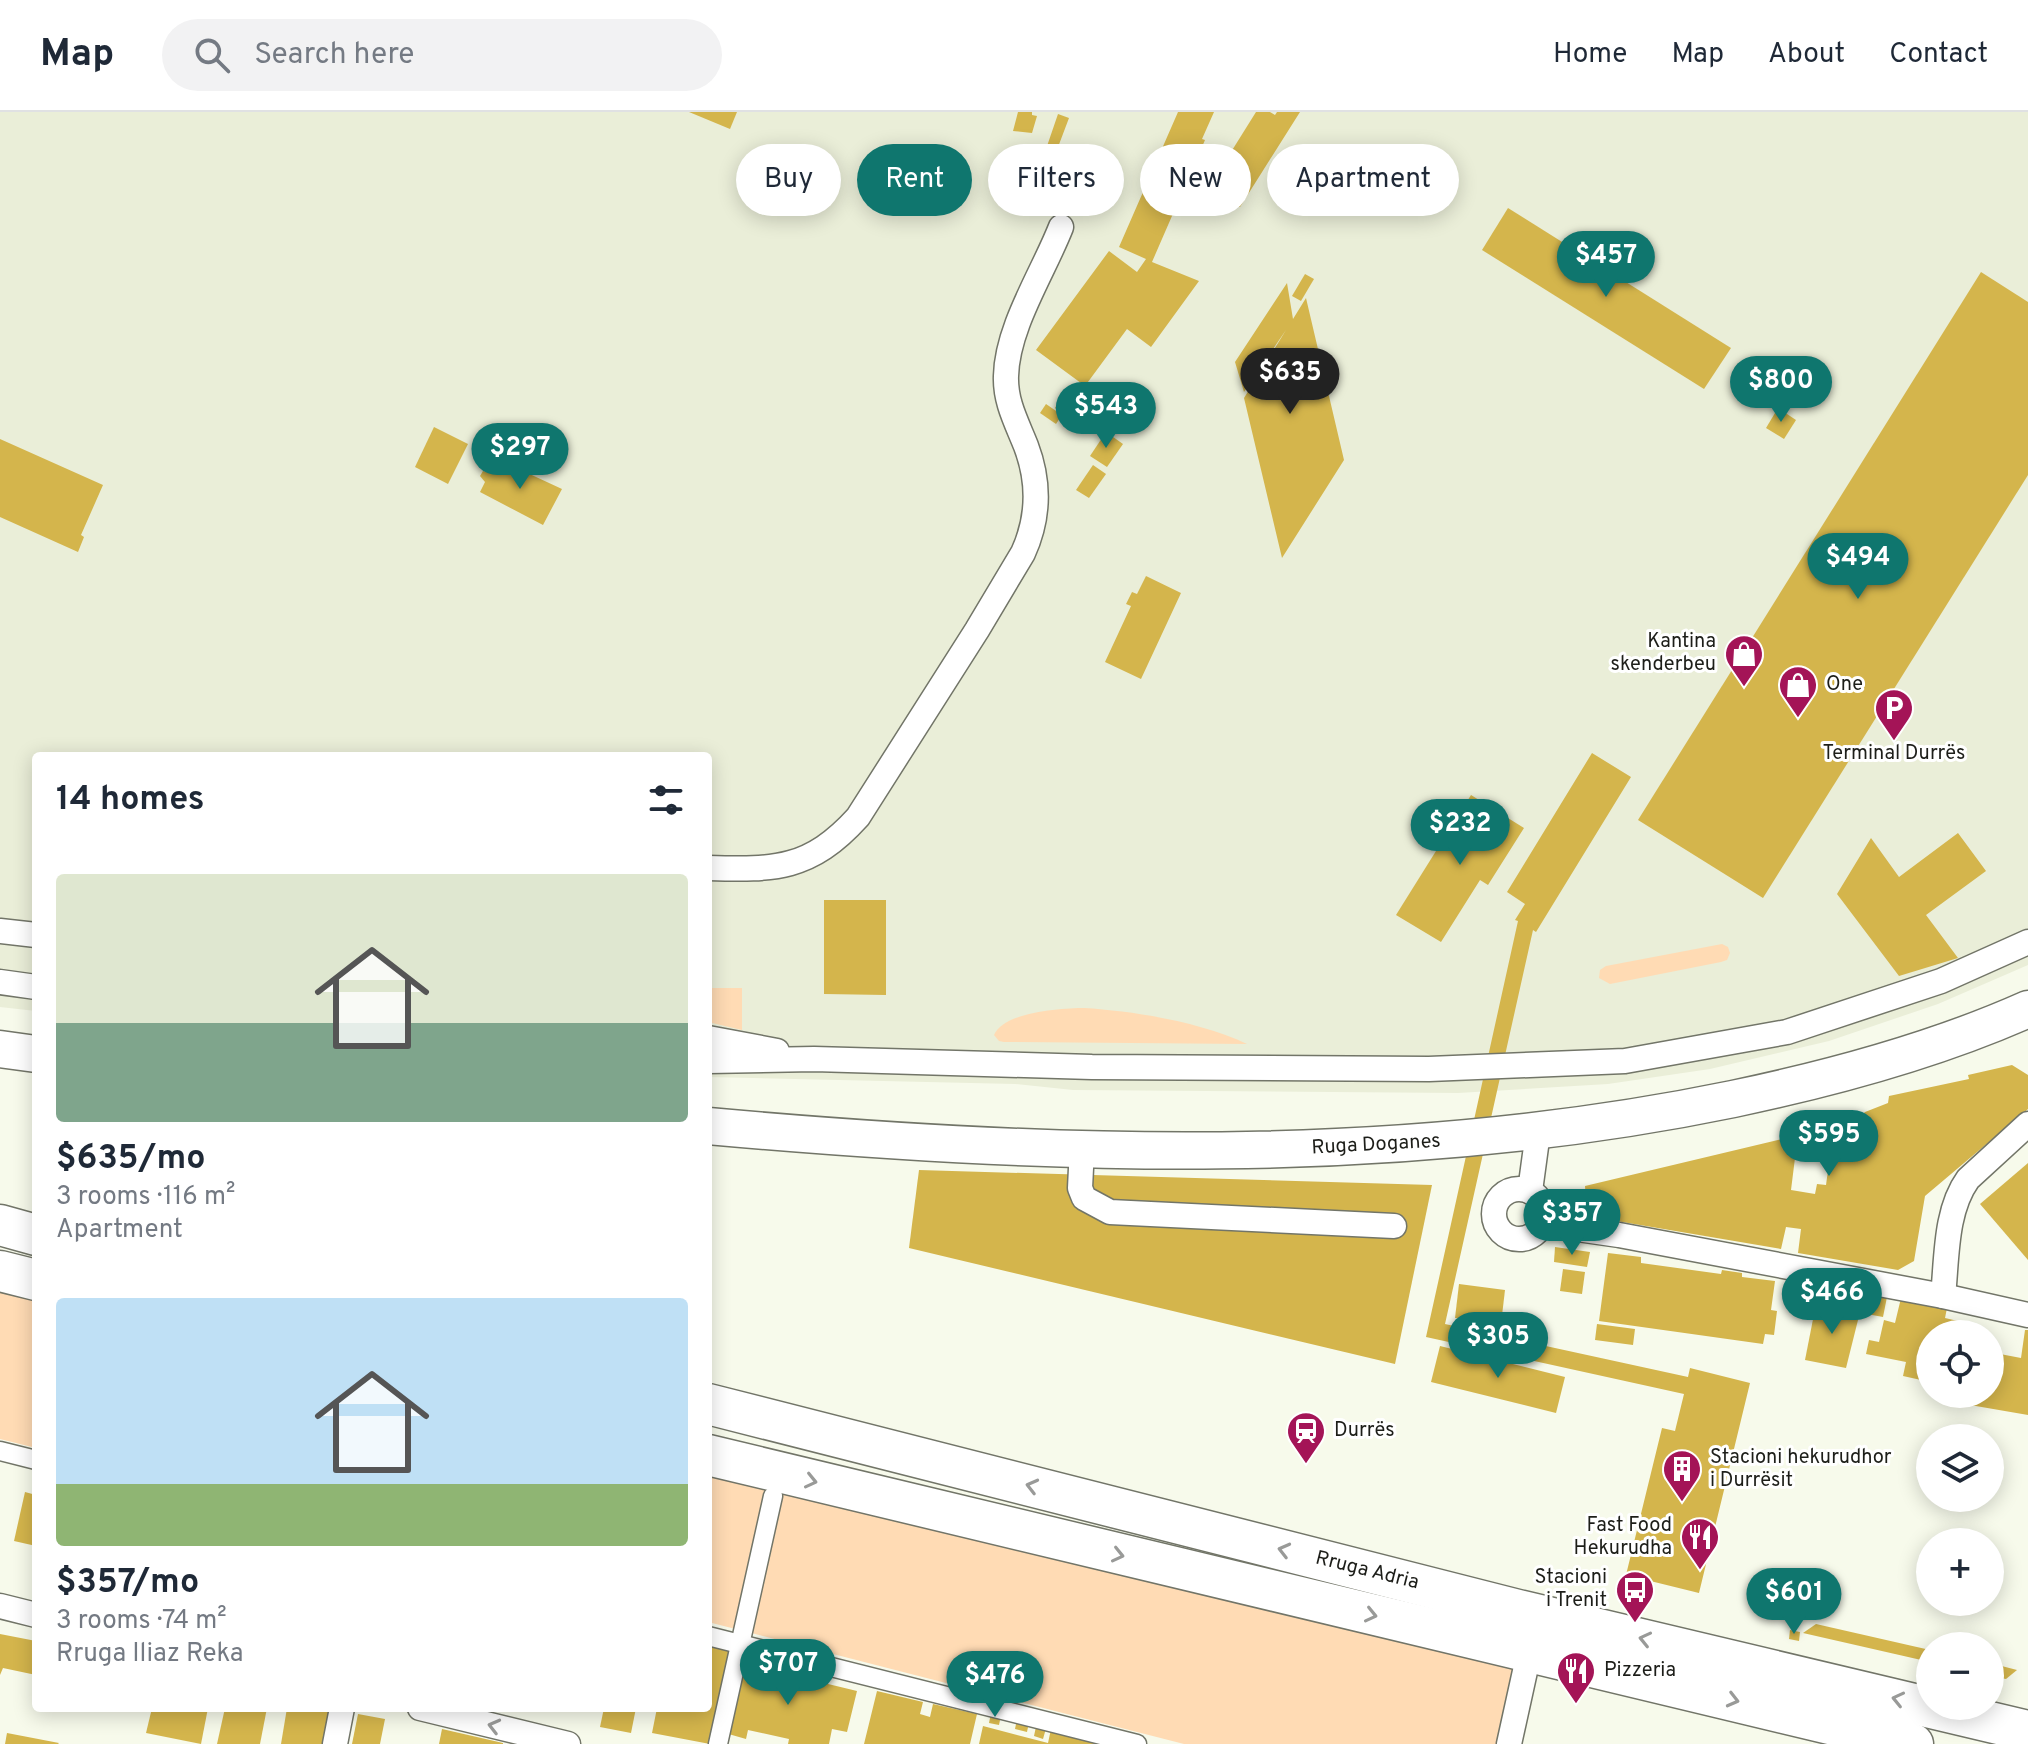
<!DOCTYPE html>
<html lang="en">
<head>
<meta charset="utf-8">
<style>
  :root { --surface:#fff; --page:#f2f2f3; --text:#1f2937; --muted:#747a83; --line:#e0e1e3; --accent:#0f766e }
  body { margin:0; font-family:Overpass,sans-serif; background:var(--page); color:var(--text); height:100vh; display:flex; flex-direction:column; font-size:30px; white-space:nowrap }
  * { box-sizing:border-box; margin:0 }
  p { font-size:26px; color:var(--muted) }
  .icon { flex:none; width:44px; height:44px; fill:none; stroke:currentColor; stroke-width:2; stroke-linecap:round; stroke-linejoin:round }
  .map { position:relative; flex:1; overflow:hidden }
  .sheet { position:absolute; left:32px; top:640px; width:680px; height:960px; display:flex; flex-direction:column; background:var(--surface); border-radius:8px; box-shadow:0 4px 20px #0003 }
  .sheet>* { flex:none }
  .top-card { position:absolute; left:736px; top:32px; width:760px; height:72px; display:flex; gap:16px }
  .buttons { position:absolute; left:1916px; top:1208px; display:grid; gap:16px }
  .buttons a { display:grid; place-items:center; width:88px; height:88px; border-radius:50%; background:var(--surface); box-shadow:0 4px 20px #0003; font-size:40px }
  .price { position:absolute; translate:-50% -68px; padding:0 18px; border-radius:28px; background:var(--accent); color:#fff; font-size:26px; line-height:52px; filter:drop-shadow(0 2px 4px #0008) }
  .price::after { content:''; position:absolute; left:50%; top:48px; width:24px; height:18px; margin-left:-12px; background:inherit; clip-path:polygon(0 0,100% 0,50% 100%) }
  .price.on { background:#222; color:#fff }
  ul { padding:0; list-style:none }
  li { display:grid; align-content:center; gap:16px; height:424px; padding:0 24px }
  li span { display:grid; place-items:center; height:248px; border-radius:8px; color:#555 }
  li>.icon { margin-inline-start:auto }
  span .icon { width:144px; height:144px; fill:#fffc; stroke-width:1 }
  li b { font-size:34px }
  h2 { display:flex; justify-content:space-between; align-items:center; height:96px; padding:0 24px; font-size:34px }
  .pill { padding:0 28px; border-radius:36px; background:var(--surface); box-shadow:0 4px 20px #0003; font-size:28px; line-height:72px }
  .pill.on { background:var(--accent); color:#fff }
  header { display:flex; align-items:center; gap:48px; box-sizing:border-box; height:112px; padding:0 40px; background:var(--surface); border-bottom:2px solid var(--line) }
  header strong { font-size:38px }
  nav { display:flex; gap:44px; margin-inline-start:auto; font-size:28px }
  .search { width:560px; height:72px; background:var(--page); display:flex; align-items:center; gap:20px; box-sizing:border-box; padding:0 28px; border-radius:44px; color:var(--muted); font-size:30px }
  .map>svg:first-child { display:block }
  .built { fill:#eaeed8 }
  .green { fill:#ffdbb4 }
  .building { fill:#d4b54c }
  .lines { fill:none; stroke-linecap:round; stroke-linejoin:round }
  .pedestrian-casing { stroke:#727568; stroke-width:21 }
  .minor-casing { stroke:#727568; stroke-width:27 }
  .secondary-casing { stroke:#727568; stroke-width:39 }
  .primary-casing { stroke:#727568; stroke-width:43 }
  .pedestrian { stroke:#fff; stroke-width:18 }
  .minor { stroke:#fff; stroke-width:24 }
  .secondary { stroke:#fff; stroke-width:36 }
  .primary { stroke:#fff; stroke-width:40 }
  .oneway { stroke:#999a98 }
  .labels { text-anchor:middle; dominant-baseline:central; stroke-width:6; stroke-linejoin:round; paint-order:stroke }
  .poi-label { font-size:20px; fill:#1d1e19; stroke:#fff; text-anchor:start }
  .street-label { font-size:20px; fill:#1d1e19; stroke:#fff }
</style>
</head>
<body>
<header>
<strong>Map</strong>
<div class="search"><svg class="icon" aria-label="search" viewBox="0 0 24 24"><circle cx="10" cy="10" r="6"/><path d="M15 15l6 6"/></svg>Search here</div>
<nav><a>Home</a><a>Map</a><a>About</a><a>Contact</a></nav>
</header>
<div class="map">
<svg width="2028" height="1632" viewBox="0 0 2028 1632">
  <rect width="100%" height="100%" fill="#f7faeb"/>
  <path class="built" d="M0 0H2028V853L1938 892 1829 929 1710 957 1608 972 1458 981 1073 978 1015 972 708 965V644H36V899L0 895Z"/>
  <g class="green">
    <path d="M1722 832 1728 835 1730 841 1727 848 1721 850 1610 872 1599 866 1600 858 1606 854Z"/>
    <path d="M708 876H742V918L708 910Z"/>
    <path d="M1084 896C1134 899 1201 910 1247 932L1004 930 999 929 994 923C1003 900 1062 896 1084 896Z"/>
    <path d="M0 1165 36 1174V1336L0 1327Z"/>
    <path d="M708 1344 1515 1548 1496 1632H1184L708 1510Z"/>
  </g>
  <g class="building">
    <path d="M689 0H737L730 17Z"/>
    <path d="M1018 0H1032V3L1037 4 1032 21 1013 19Z"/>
    <path d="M1178 0H1214L1202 27 1205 28 1152 150 1199 169 1151 235 1127 217 1085 274 1036 238 1109 139 1137 160 1146 147 1119 135Z"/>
    <path d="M1256 0H1270L1275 3 1277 0H1300L1240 95 1226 86 1244 59 1226 48Z"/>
    <path d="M1058 2 1069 6 1052 51 1045 48 1049 38 1046 37Z"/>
    <path d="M1033 36 1045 39 1039 57 1028 53Z"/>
    <path d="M1004 64 1035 79 1025 101 993 86Z"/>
    <path d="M1508 96 1731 236 1704 277 1482 138Z"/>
    <path d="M1981 160 2028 190V363L1763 786 1638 708Z"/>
    <path d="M1305 162 1314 167 1301 189 1292 184Z"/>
    <path d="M1287 171 1293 207 1306 186 1344 348 1282 446 1244 286 1286 218 1244 280 1235 250Z"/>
    <path d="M1069 275 1078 282 1063 302 1055 296Z"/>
    <path d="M1046 292 1062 303 1056 312 1040 301Z"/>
    <path d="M1778 296 1796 308 1784 327 1766 316Z"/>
    <path d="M434 315 468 332 448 372 415 355Z"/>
    <path d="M1106 320 1123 332 1107 355 1090 344Z"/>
    <path d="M0 327 103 373 81 423 84 425 78 440 0 405Z"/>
    <path d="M497 347 562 377 543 413 480 380 485 370 480 364 483 359 490 361Z"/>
    <path d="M1093 353 1106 362 1089 386 1076 378Z"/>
    <path d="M1146 464 1181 481 1141 567 1105 550 1131 494 1126 492 1132 480 1137 482Z"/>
    <path d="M1592 641 1631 665 1536 820 1533 818 1445 1212 1688 1265 1690 1256 1750 1271 1699 1481 1626 1463 1662 1316 1675 1319 1684 1282 1426 1225 1518 809 1515 808 1525 792 1507 780Z"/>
    <path d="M1471 683 1524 716 1488 773 1480 768 1441 830 1396 803Z"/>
    <path d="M1958 721 1986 759 1926 803 1958 846 1899 864 1837 782 1871 726 1899 765Z"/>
    <path d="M824 788H886V883L824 882Z"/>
    <path d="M2012 953 2028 963V997L1925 1084 1914 1149 1898 1158 1798 1141 1801 1117 1786 1115 1781 1137 1587 1104 1585 1074 1786 1026 1796 1038 1791 1078 1815 1082 1817 1072 1826 1073 1830 1044 1837 1041 1849 1015 1865 1000 1888 991 1889 984 1969 967 1968 963Z"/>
    <path d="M2028 1051V1148L1980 1092Z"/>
    <path d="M919 1058 1432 1073 1395 1252 909 1136Z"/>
    <path d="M1555 1135 1590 1140 1587 1155 1554 1150Z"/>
    <path d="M1608 1141 1641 1145V1151L1721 1162 1722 1158 1742 1161V1165L1775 1169 1771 1198 1777 1199 1774 1223 1765 1222 1763 1232 1599 1209Z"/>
    <path d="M1563 1157 1585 1160 1582 1182 1560 1179Z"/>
    <path d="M1459 1172 1505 1178 1501 1212 1455 1206Z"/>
    <path d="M1871 1182 1887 1185 1883 1205 1867 1202Z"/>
    <path d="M1901 1186 1947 1196 1945 1206 1962 1210 1960 1222H1930V1270L1903 1264 1906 1250 1866 1242 1869 1228 1879 1230 1884 1208 1895 1211Z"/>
    <path d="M1816 1192 1860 1200 1846 1256 1805 1248Z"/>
    <path d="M1597 1212 1635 1217 1633 1233 1595 1228Z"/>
    <path d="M2025 1218H2028V1303L1970 1293 1972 1282H1990V1275H1994L2000 1242 2021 1246Z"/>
    <path d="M1440 1234 1565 1265 1556 1301 1431 1270Z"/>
    <path d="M25 1380 36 1383V1434L14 1429Z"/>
    <path d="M1816 1512 1930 1538V1550L1803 1521Z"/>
    <path d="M1790 1518 1800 1520 1799 1529 1789 1527Z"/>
    <path d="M0 1522 36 1529V1563L3 1556 0 1563Z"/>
    <path d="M708 1531 730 1536 710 1632 652 1621 657 1596H708Z"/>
    <path d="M741 1551 857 1579 847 1620 832 1617 829 1632H788L789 1627 748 1618 746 1627 725 1621Z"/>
    <path d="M1990 1551 2017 1558 2006 1567 1990 1564Z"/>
    <path d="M877 1579 923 1590 920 1602 930 1605 933 1592 977 1602 970 1632H864Z"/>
    <path d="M152 1596H208L201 1632 146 1621Z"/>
    <path d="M225 1596H267L260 1632H217Z"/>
    <path d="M287 1596H334L328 1632H281Z"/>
    <path d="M604 1596H636L631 1621 600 1615Z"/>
    <path d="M991 1601 1001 1603 999 1613 989 1611Z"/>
    <path d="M358 1602 385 1607 380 1632H352Z"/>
    <path d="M1017 1607 1029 1610 1027 1620 1015 1617Z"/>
    <path d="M1037 1610 1047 1613 1043 1627 1034 1624Z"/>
    <path d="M983 1614 1048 1631 1051 1617 1103 1632H979Z"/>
    <path d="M442 1617 503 1631V1632H439Z"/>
    <path d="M7 1621 59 1631 58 1632H5Z"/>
  </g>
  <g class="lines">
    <g class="pedestrian-casing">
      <g id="pedestrian">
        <path d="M0 1339 36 1348"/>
        <path d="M708 1524 1137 1632"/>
        <path d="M718 1632 773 1384"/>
      </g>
    </g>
    <g class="minor-casing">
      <g id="minor">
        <path d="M708 756C775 758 810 758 858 705L977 518 1023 441C1039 406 1040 371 1026 334 1017 311 1005 290 1006 264 1007 215 1043 161 1061 115"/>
        <path d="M0 819 36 823"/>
        <path d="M0 870 36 875"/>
        <path d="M708 926 777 939"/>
        <path d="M708 949 814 947 1092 955 1429 957 1625 949 1787 920 1941 869 2028 830"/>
        <path d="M1082 1036 1080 1076 1084 1086 1110 1100 1394 1114"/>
        <circle cx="1519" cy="1102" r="25"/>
        <path d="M1530 1079 1538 1020"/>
        <path d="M1543 1112 1619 1123 1943 1184 2028 1203"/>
        <path d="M1943 1184C1947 1146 1945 1099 1968 1067L2028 1012"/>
        <path d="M0 1494 36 1503"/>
        <path d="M420 1596 568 1632"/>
        <path d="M335 1632 342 1596"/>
        <path d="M1509 1632 1529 1541"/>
      </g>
    </g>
    <g class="secondary-casing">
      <g id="secondary">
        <path d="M0 937 36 942"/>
        <path d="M708 1014C1051 1045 1393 1057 1733 987 1833 966 1934 939 2028 897"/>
      </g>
    </g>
    <g class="primary-casing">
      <g id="primary">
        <path d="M0 1113 36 1123"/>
        <path d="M0 1159 36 1168"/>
        <path d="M708 1292 1518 1498 2028 1619"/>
        <path d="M708 1343 1913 1632"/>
      </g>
    </g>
    <use href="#pedestrian" class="pedestrian"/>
    <use href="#minor" class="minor"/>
    <use href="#secondary" class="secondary"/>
    <use href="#primary" class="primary"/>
  </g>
  <defs><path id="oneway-chevron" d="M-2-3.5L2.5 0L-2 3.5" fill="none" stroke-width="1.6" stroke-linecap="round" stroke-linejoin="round" transform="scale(2)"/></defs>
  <g class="oneway">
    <use href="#oneway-chevron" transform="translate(811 1369) rotate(13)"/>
    <use href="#oneway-chevron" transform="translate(1032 1374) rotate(-166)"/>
    <use href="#oneway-chevron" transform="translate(1284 1438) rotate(-166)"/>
    <use href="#oneway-chevron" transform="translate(1118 1443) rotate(13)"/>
    <use href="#oneway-chevron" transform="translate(1371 1503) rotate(13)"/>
    <use href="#oneway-chevron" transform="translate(1645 1527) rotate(-167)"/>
    <use href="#oneway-chevron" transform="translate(1898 1587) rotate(-167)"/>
    <use href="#oneway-chevron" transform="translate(1733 1588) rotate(14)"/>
    <use href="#oneway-chevron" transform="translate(494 1614) rotate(-166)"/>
  </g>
  <defs>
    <g id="shop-pin" transform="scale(2)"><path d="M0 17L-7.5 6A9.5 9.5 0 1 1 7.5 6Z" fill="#a41457" stroke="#fff"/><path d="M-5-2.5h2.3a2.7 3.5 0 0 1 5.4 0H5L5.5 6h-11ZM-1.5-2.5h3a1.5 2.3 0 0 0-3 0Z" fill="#fff"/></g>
    <g id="parking-pin" transform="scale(2)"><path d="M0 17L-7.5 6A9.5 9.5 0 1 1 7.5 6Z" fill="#a41457" stroke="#fff"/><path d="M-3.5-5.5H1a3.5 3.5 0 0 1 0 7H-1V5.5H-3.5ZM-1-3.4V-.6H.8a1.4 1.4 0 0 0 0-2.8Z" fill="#fff"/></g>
    <g id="station-pin" transform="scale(2)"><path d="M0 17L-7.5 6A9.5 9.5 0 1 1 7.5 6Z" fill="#a41457" stroke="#fff"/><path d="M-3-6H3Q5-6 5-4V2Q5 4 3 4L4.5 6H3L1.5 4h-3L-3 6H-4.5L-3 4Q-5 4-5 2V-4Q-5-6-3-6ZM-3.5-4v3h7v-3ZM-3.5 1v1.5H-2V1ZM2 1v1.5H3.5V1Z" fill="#fff"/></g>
    <g id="building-pin" transform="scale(2)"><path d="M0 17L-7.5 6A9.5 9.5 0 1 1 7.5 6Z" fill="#a41457" stroke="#fff"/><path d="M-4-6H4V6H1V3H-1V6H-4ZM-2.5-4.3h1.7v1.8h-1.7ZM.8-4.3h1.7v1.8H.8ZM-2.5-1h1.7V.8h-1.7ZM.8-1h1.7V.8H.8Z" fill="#fff"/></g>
    <g id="restaurant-pin" transform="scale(2)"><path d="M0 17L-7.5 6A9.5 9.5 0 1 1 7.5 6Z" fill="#a41457" stroke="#fff"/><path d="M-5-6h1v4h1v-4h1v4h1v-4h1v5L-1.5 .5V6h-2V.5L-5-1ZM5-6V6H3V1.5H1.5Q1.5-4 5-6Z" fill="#fff"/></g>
    <g id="bus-pin" transform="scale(2)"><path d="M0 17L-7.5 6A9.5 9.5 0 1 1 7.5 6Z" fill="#a41457" stroke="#fff"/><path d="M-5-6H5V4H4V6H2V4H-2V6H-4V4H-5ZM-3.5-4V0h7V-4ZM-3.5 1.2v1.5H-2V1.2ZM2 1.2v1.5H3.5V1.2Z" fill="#fff"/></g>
  </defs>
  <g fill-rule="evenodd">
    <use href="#shop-pin" x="1744" y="542"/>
    <use href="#shop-pin" x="1798" y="573"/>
    <use href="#parking-pin" x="1894" y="596"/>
    <use href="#station-pin" x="1306" y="1319"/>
    <use href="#building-pin" x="1682" y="1357"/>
    <use href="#restaurant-pin" x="1700" y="1425"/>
    <use href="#bus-pin" x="1635" y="1478"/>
    <use href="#restaurant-pin" x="1576" y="1559"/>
  </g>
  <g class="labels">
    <g class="poi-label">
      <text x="1716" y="530" text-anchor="end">Kantina<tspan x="1716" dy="23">skenderbeu</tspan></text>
      <text x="1826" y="573">One</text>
      <text x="1894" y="642" text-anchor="middle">Terminal Durrës</text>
      <text x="1334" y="1319">Durrës</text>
      <text x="1710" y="1346">Stacioni hekurudhor<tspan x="1710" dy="23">i Durrësit</tspan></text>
      <text x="1672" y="1414" text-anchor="end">Fast Food<tspan x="1672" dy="23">Hekurudha</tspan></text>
      <text x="1607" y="1466" text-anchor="end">Stacioni<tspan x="1607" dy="23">i Trenit</tspan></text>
      <text x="1604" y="1559">Pizzeria</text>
    </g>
    <g class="street-label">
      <text transform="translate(1376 1033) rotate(-3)">Ruga Doganes</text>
      <text transform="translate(1367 1459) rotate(14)">Rruga Adria</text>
    </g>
  </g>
</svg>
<div class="buttons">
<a><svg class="icon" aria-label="locate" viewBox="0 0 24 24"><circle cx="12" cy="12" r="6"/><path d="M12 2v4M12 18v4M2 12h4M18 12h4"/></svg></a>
<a><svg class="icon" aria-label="layers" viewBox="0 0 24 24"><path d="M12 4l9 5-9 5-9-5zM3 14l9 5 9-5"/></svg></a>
<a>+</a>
<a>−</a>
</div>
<b class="price" style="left:1606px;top:187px">$457</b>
<b class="price on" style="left:1290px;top:304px">$635</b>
<b class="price" style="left:1781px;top:312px">$800</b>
<b class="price" style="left:1106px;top:338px">$543</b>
<b class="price" style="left:520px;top:379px">$297</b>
<b class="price" style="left:1858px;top:489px">$494</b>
<b class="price" style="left:1460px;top:755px">$232</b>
<b class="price" style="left:1829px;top:1066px">$595</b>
<b class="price" style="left:1572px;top:1145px">$357</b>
<b class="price" style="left:1832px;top:1224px">$466</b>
<b class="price" style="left:1498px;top:1268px">$305</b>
<b class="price" style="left:1794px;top:1524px">$601</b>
<b class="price" style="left:788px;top:1595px">$707</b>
<b class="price" style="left:995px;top:1607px">$476</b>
<div class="top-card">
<a class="pill">Buy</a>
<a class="pill on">Rent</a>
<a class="pill">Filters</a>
<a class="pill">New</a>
<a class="pill">Apartment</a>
</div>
<section class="sheet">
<h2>14 homes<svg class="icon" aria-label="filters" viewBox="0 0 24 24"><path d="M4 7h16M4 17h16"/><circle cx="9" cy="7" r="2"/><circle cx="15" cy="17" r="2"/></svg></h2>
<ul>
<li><span style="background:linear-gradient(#dfe7d0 60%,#7fa58c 0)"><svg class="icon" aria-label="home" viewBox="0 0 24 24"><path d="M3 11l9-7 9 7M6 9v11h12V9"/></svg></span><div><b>$635/mo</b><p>3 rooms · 116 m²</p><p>Apartment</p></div></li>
<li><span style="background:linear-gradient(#bfe0f5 75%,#8fb573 0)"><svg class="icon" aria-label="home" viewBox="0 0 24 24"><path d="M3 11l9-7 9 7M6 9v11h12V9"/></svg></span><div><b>$357/mo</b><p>3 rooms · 74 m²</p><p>Rruga Iliaz Reka</p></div></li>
</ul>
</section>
</div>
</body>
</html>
